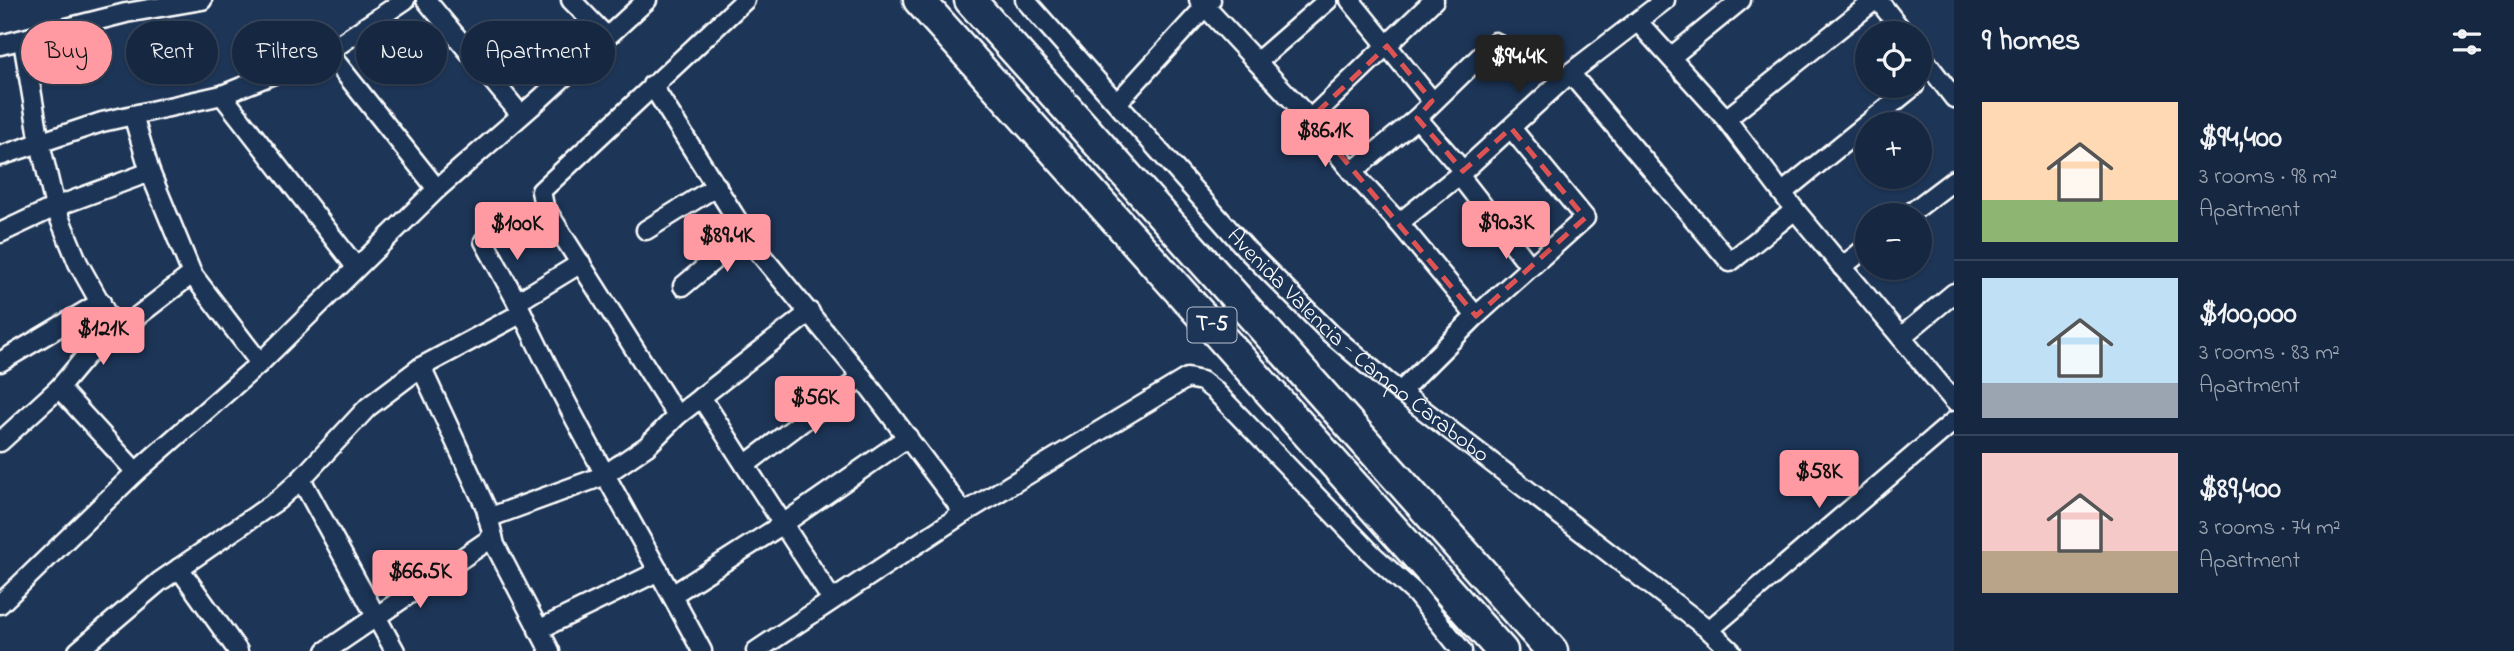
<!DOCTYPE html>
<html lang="en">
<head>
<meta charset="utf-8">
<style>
  :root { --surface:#162841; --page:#23344c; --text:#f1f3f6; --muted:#9ea6b1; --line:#35445a; --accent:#ff9aa2 }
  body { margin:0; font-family:"Indie Flower",sans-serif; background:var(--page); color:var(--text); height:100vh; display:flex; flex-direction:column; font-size:26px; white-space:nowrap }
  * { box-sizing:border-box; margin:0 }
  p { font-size:23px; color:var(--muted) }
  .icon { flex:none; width:38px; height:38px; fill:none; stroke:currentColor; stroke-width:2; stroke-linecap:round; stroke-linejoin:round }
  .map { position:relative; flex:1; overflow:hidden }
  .details { display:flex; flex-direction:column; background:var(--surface); width:560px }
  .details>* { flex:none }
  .top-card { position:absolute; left:21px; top:21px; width:665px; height:63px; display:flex; gap:14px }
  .controls { position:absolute; left:1855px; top:21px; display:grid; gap:14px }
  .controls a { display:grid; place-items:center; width:77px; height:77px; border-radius:50%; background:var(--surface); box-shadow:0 2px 5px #0004,0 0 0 2px var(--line); font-size:35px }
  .price { position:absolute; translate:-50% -60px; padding:0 16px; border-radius:7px; background:var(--accent); color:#111; font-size:23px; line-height:46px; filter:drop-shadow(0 2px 4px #0008) }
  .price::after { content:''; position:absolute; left:50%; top:42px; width:21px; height:16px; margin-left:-10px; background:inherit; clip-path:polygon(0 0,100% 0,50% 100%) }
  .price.active { background:#222; color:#fff }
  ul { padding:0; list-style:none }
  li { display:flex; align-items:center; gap:21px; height:175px; padding:0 28px }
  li+li { border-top:2px solid var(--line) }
  li span { display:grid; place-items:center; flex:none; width:196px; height:140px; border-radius:0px; color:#555 }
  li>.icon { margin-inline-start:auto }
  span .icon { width:84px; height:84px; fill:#fffc; stroke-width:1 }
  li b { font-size:30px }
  h2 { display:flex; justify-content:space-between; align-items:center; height:84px; padding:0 28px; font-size:30px }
  .tag { padding:0 24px; border-radius:32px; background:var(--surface); box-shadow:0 2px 5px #0004,0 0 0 2px var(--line); font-size:24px; line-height:63px }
  .tag.active { background:var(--accent); color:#111 }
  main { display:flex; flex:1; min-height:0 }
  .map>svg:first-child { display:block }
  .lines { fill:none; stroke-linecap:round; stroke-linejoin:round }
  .minor-casing { stroke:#fff; stroke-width:23 }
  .trunk-casing { stroke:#fff; stroke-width:35 }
  .minor { stroke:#1d3557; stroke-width:18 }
  .trunk { stroke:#1d3557; stroke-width:30 }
  .marked { fill:none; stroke:#de5353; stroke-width:5; stroke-dasharray:14 9; stroke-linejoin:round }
  .labels { text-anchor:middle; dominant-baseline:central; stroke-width:5; stroke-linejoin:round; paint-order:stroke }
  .shield { fill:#1d3557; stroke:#bbc2cd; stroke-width:2 }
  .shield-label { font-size:21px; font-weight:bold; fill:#fff }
  .street-label { font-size:23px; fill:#fff; stroke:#1d3557 }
</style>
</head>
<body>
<main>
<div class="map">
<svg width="1954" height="651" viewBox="0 0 1954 651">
  <rect width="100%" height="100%" fill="#1d3557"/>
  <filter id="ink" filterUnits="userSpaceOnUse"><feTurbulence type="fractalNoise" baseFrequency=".0143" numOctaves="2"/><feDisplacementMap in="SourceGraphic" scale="14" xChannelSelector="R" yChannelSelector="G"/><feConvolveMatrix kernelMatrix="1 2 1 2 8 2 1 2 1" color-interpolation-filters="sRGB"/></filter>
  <g filter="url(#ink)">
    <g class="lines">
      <g class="minor-casing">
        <g id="minor">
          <path d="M426 0 521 115"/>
          <path d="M571 0 607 37"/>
          <path id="s1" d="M1025 0 1248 251 1331 334 1386 381 1709 630 1731 651"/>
          <path d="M1199 0 1310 119 1352 172 1399 223 1476 316"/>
          <path d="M1350 0 1432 101"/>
          <path d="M1878 0 1904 33"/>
          <path d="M1638 22 1726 119 1795 210 1954 401"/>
          <path d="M23 41 40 143 55 207 78 263 116 331"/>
          <path d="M0 45 126 13 202 0"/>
          <path d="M328 52 437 189"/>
          <path d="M1920 54 1954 98"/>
          <path d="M1671 57 1741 0"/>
          <path d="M1257 62 1328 0"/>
          <path d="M1570 73 1730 262 1795 210"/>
          <path d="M652 85 753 245 862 377 964 513"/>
          <path d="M222 95 356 267"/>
          <path d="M1117 103 1211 0"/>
          <path d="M133 115 150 172 192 274 260 363"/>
          <path d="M1417 118 1463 171"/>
          <path d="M1310 119 1434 0"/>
          <path d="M1726 119 1875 0"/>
          <path d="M0 156 102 122 222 95 328 52 405 0"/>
          <path d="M1352 172 1417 118 1495 42"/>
          <path d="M1459 175 1530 266"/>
          <path d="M1782 193 1914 86"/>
          <path d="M1908 215 1954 180"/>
          <path d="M1399 223 1459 175 1570 73 1665 0"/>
          <path d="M646 230 717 186"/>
          <path d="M0 233 55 207 150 172"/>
          <path d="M484 241 517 302"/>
          <path d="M581 263 517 302C572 422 640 535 702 651"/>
          <path d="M1842 267 1867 247"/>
          <path d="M683 286 746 233"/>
          <path d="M1901 337 1954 293"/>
          <path d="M0 362 101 302"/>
          <path d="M421 367 486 508 495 545 550 651"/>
          <path d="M59 388 136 472"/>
          <path d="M1400 392 1476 316 1585 218 1511 128"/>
          <path d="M701 397 832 600"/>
          <path d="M677 416 544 206 541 191 745 0"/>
          <path d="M0 442 59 388 86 356 192 274"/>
          <path d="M745 465 862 377"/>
          <path d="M301 479 395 651"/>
          <path d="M488 518 603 476 647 446 677 416 810 312"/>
          <path d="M179 568 238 651"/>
          <path d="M672 595 783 524 908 437"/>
          <path d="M0 604 136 472 260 363 437 189 540 99 647 0"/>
          <path d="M538 630 659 571"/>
          <path d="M1709 630 1954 421"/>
          <path d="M78 651 159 582 278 500 301 479 368 407 421 367 522 313"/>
          <path d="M326 651 493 537"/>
          <path d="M756 651 964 513 1187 378 1202 381 1215 391 1374 556 1416 594 1462 651"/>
        </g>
      </g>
      <g class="trunk-casing">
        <g id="trunk">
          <path d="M919 0 1502 651"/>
          <path d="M970 0 1552 651"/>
        </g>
      </g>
      <use href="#minor" class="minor"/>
      <use href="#trunk" class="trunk"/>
    </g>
  </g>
  <path class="marked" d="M1387 46 1432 101 1417 118 1463 171 1511 128 1585 218 1476 316 1310 119Z"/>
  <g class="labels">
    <rect class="shield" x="1187.5" y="307.5" width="49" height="35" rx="5"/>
    <g class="shield-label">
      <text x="1212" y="325">T-5</text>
    </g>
    <g class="street-label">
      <text stroke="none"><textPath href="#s1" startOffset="481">Avenida Valencia - Campo Carabobo</textPath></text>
    </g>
  </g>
</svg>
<div class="controls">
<a><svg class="icon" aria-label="locate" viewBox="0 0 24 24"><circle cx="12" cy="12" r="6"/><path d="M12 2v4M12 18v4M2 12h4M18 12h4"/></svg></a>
<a>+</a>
<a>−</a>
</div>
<b class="price active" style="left:1519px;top:95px">$94.4K</b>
<b class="price" style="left:1325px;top:169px">$86.1K</b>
<b class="price" style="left:1506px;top:261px">$90.3K</b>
<b class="price" style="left:517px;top:262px">$100K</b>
<b class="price" style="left:727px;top:274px">$89.4K</b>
<b class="price" style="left:103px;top:367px">$121K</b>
<b class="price" style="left:815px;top:436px">$56K</b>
<b class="price" style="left:1819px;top:510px">$58K</b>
<b class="price" style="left:420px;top:610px">$66.5K</b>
<div class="top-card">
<a class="tag active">Buy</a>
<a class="tag">Rent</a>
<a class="tag">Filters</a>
<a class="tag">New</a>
<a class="tag">Apartment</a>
</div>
</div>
<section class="details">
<h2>9 homes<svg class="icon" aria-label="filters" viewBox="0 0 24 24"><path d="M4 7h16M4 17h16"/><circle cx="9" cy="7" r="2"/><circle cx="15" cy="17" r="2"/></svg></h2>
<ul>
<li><span style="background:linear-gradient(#ffd9b3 70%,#8fb573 0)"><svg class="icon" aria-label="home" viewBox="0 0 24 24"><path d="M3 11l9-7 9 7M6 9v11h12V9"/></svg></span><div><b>$94,400</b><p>3 rooms · 98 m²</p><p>Apartment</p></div></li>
<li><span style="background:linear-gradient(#bfe0f5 75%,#9aa5b1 0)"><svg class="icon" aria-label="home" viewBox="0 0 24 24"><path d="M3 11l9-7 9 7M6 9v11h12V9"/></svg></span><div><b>$100,000</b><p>3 rooms · 83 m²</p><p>Apartment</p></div></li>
<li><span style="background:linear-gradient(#f6c9c9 70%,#b9a48a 0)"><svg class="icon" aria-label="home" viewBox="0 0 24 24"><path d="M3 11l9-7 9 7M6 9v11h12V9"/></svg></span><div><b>$89,400</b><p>3 rooms · 74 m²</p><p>Apartment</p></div></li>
</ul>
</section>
</main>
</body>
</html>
